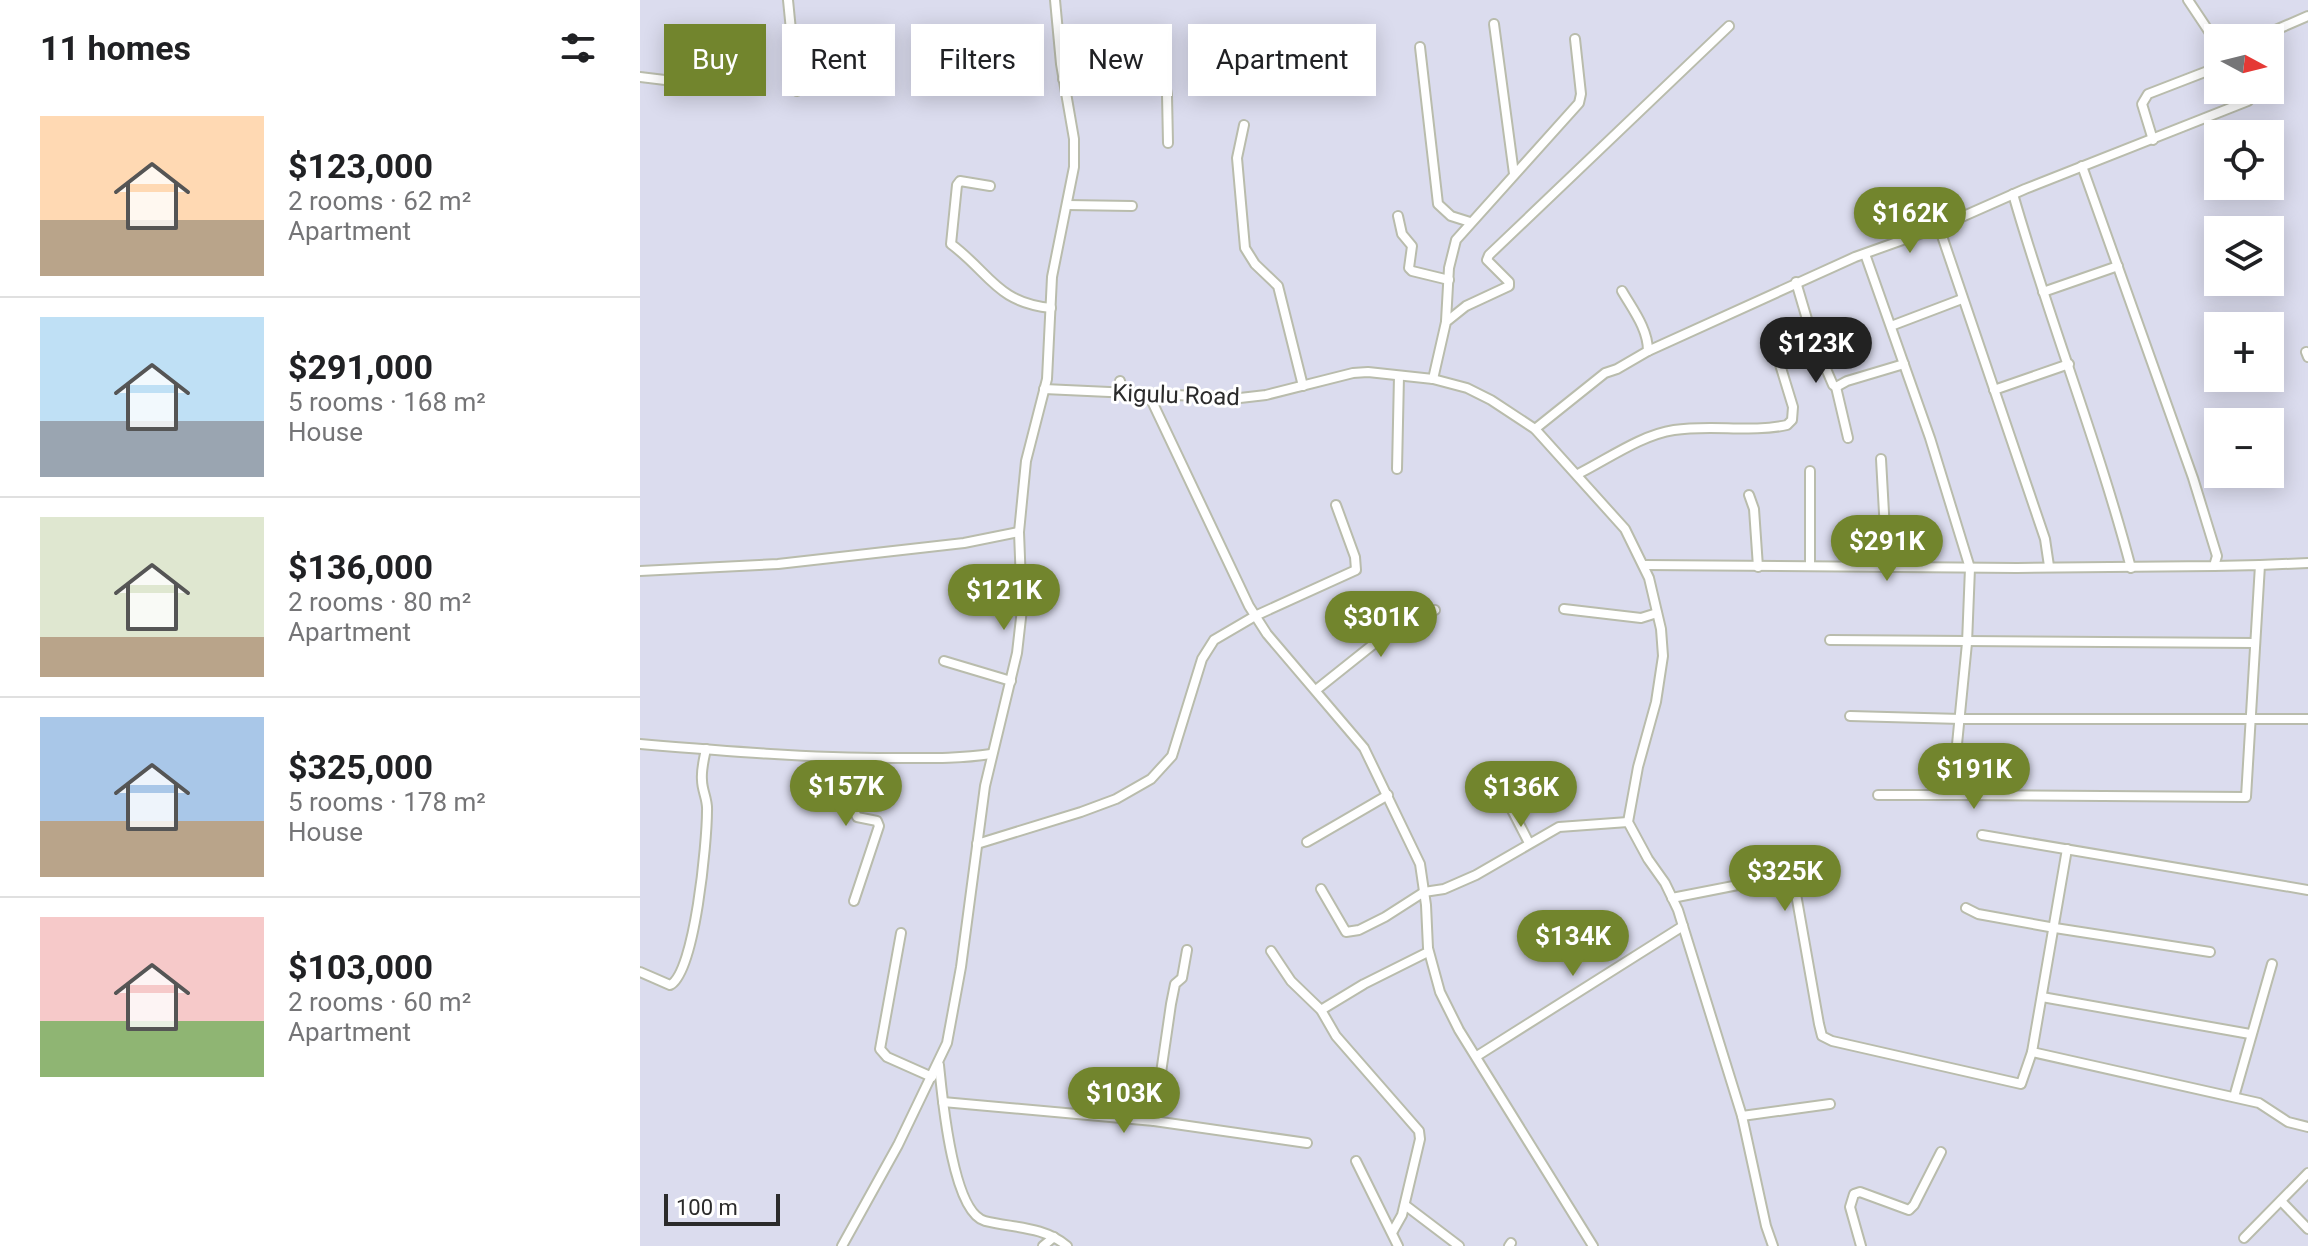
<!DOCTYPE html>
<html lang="en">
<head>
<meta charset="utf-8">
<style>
  :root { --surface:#fff; --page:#f6f6f6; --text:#202124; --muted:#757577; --line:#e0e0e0; --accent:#72852d }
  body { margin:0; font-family:Roboto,sans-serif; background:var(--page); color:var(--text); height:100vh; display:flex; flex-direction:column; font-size:30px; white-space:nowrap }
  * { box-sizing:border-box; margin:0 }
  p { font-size:26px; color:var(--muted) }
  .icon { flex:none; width:44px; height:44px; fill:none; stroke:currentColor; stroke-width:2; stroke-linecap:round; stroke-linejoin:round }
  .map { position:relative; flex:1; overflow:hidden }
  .side { display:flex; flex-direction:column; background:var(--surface); width:640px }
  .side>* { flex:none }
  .banner { position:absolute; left:24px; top:24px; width:760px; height:72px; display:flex; gap:16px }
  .needle { width:52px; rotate:97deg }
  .tools { position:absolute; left:1564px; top:24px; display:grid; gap:16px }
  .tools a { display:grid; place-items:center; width:80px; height:80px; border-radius:0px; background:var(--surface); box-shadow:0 4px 20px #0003; font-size:40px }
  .scale { position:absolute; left:24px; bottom:20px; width:116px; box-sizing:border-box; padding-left:8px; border:4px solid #2b2b2b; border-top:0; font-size:22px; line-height:28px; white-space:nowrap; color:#2b2b2b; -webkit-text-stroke:6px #fff; paint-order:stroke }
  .price { position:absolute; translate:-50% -68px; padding:0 18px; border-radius:28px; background:var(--accent); color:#fff; font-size:26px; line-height:52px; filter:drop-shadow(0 2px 4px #0008) }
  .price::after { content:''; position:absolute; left:50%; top:48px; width:24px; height:18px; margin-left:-12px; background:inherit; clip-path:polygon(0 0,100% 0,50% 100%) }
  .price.on { background:#222; color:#fff }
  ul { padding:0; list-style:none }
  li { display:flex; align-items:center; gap:24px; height:200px; padding:0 40px }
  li+li { border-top:2px solid var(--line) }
  li span { display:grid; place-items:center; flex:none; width:224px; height:160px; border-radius:0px; color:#555 }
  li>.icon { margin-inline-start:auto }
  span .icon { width:96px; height:96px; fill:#fffc; stroke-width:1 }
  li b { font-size:34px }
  h2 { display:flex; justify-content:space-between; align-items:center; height:96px; padding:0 40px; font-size:34px }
  .pill { padding:0 28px; border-radius:0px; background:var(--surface); box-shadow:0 4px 20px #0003; font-size:28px; line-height:72px }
  .pill.on { background:var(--accent); color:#fff }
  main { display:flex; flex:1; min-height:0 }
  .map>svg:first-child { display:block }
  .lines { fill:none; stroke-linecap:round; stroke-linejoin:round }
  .minor-casing { stroke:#b9bcac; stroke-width:12 }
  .minor { stroke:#fff; stroke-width:8 }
  .labels { text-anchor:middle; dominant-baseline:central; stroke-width:6; stroke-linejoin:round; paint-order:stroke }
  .street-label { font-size:24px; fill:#2b2b2b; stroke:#fff }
</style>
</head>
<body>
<main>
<section class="side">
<h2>11 homes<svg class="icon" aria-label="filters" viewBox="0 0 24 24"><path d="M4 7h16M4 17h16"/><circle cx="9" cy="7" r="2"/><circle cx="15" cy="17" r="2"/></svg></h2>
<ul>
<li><span style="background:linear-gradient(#ffd9b3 65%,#b9a48a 0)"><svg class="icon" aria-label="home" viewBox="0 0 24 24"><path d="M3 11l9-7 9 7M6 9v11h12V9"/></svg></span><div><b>$123,000</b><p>2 rooms · 62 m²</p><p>Apartment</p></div></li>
<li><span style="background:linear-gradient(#bfe0f5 65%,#9aa5b1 0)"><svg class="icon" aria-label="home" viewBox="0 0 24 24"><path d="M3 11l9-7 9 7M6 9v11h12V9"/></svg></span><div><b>$291,000</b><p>5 rooms · 168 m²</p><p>House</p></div></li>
<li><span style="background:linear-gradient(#dfe7d0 75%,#b9a48a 0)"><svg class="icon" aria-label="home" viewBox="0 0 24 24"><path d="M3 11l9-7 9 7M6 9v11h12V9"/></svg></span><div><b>$136,000</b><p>2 rooms · 80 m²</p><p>Apartment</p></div></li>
<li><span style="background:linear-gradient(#a9c7e8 65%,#b9a48a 0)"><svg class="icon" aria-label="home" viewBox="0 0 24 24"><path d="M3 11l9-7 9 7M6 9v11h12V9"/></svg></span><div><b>$325,000</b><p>5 rooms · 178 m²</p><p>House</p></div></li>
<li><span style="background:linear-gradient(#f6c9c9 65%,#8fb573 0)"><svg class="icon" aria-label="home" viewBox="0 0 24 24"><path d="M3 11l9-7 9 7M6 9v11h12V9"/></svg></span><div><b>$103,000</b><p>2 rooms · 60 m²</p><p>Apartment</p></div></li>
</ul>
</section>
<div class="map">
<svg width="1668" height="1246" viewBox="0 0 1668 1246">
  <rect width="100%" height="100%" fill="#dbdcee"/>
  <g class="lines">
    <g class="minor-casing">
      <g id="minor">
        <path d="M148 0 157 91"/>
        <path d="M1548 0 1578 45"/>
        <path d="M854 24 874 174"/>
        <path d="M1617 38 1668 16"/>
        <path d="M780 47 798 204 811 216 830 222"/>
        <path d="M0 77 107 90"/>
        <path d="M423 79 517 73 524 77 527 95 528 143"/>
        <path d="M604 125 597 158 605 248 615 264 638 286 663 386"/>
        <path d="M1513 140 1502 104 1508 94 1578 67"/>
        <path d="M350 186 320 181 317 185 311 244C351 274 356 302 411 308"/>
        <path d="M1373 194C1409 320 1458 442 1491 568"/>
        <path d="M427 205 492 206"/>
        <path d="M758 216 762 234 772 246 769 268 772 271 809 280"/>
        <path d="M1299 227 1405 539 1409 566"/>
        <path d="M1225 254 1290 438 1330 568 1327 643 1312 795 1606 797 1620 565 1574 566"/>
        <path d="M1156 282 1172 336 1193 385 1196 387 1207 381 1264 364"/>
        <path d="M982 291C993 310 1008 329 1008 351"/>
        <path d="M1403 292 1478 266"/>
        <path d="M806 321 809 268 816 240 939 103 941 94 935 39"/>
        <path d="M1251 326 1322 299"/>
        <path d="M1666 352 1668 357"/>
        <path d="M793 379 806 322 826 306 869 286V282L847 260 849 255 1089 26"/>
        <path d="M480 381 483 392"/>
        <path d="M1196 387 1208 438"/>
        <path d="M404 389 600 398 626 395 713 373 728 372 793 379 827 388 851 400 895 429 985 529 1009 578 1021 629 1023 656 1016 702 998 767 988 822 1008 859 1025 883 1038 910 1102 1116 1126 1226 1133 1246"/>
        <path d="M1354 390 1429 364"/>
        <path d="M508 393 609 606 627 634 724 748 780 864 786 905 788 948 800 992 819 1030 953 1246"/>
        <path d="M895 429 965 373 977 369 1008 351 1215 257 1299 227 1385 189 1608 101 1612 96 1608 90"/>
        <path d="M1241 459 1247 567"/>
        <path d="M757 469 759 376"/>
        <path d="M1170 471V566"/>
        <path d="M938 474C968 459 1001 435 1034 430 1072 424 1110 433 1147 425L1152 420 1153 407 1138 358"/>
        <path d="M1109 495 1114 509 1118 567"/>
        <path d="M1004 565 1377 568 1574 566 1577 556 1553 478 1442 166"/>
        <path d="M1620 565 1668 563"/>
        <path d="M0 571 138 564 324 543 379 532"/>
        <path d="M924 609 1001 618 1017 613"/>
        <path d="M1190 640 1615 643"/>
        <path d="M304 661 371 681"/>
        <path d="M676 690 755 627 795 610"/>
        <path d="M1210 716 1321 719H1668"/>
        <path d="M0 744C84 751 168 758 252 758 285 758 318 759 351 754"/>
        <path d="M857 781 889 843"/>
        <path d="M1238 795H1312"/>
        <path d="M1342 835 1668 890"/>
        <path d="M667 842 748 795"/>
        <path d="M337 844 441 812 476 799 511 779 532 756 562 659 574 640 615 616 716 570 715 557 696 505"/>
        <path d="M1427 849 1392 1052 1619 1103 1648 1122 1668 1127"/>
        <path d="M681 889 706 932 719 930 745 917 784 892 804 889 836 875 919 827 988 822"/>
        <path d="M1032 898 1144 876 1153 877 1179 1024 1182 1036 1192 1041 1381 1084 1392 1052"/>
        <path d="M214 901 239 826 237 821 217 817 214 810 231 758"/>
        <path d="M1326 908 1338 914 1415 928 1570 952"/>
        <path d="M261 933 240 1049 247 1057 292 1077"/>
        <path d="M631 951 651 981 681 1010 696 1036 779 1131 780 1139 762 1215 753 1231"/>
        <path d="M0 972 30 985C55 973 67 841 67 811 68 800 62 791 62 780 61 770 64 759 66 749"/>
        <path d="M1402 997 1610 1034"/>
        <path d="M681 1010 724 984 788 952"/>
        <path d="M837 1056 1043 926"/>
        <path d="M299 1065C302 1094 312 1212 345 1221 373 1228 403 1226 427 1246"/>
        <path d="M1594 1097 1632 964"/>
        <path d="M303 1102 514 1121 667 1143"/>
        <path d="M1102 1116 1190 1104"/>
        <path d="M514 1121 531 1004 535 984 542 978 547 950"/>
        <path d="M716 1161 758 1246"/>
        <path d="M1641 1201 1668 1229"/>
        <path d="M765 1205 819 1246"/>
        <path d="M1604 1238 1668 1173"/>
        <path d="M202 1246 258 1145 307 1043 321 967 345 786 377 653 382 609 379 532 386 461 407 379 412 277 434 167V139L421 64 415 0"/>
        <path d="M403 1246 414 1237"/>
        <path d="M869 1246 871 1243"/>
        <path d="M1221 1246 1210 1207 1214 1194 1220 1192 1269 1210 1274 1205 1301 1152"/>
      </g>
    </g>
    <use href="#minor" class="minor"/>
  </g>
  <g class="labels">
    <g class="street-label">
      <text transform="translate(536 395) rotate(2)">Kigulu Road</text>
    </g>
  </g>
</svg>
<div class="tools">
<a><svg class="needle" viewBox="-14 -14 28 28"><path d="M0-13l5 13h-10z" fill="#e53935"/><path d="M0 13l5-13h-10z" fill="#757577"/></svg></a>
<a><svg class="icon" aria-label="locate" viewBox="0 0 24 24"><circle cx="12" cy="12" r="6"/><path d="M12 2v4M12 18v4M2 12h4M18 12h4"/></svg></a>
<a><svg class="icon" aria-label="layers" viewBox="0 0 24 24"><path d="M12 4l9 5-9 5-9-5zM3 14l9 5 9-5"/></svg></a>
<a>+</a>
<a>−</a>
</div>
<div class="scale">100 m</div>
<b class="price" style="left:1270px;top:255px">$162K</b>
<b class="price on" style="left:1176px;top:385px">$123K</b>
<b class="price" style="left:1247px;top:583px">$291K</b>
<b class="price" style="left:364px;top:632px">$121K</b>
<b class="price" style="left:741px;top:659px">$301K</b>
<b class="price" style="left:1334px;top:811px">$191K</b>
<b class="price" style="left:206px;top:828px">$157K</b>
<b class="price" style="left:881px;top:829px">$136K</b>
<b class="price" style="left:1145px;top:913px">$325K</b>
<b class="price" style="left:933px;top:978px">$134K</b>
<b class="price" style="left:484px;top:1135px">$103K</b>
<div class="banner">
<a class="pill on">Buy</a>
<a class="pill">Rent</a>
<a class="pill">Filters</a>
<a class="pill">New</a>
<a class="pill">Apartment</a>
</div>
</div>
</main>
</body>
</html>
